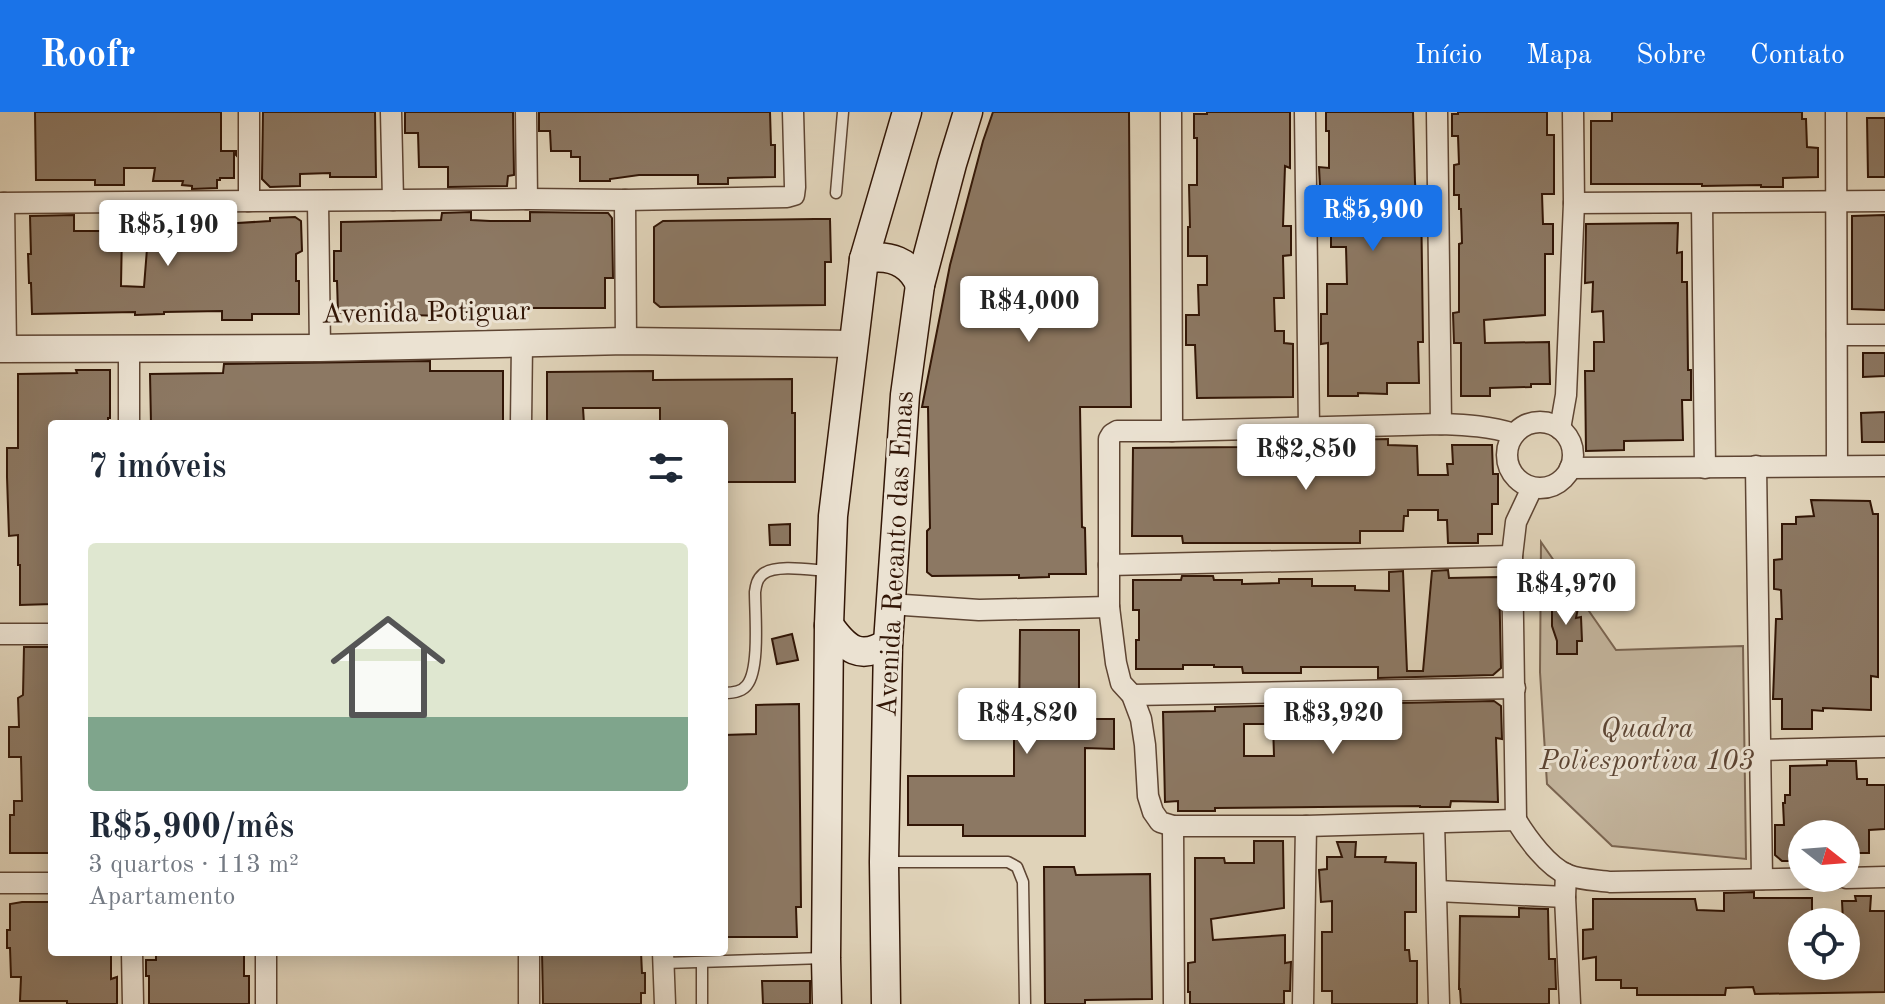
<!DOCTYPE html>
<html lang="pt">
<head>
<meta charset="utf-8">
<style>
  :root { --surface:#fff; --page:#f6f6f7; --text:#1f2937; --muted:#747a83; --line:#e0e1e3; --accent:#1a73e8 }
  body { margin:0; font-family:"Old Standard TT",serif; background:var(--page); color:var(--text); height:100vh; display:flex; flex-direction:column; font-size:30px; white-space:nowrap }
  * { box-sizing:border-box; margin:0 }
  p { font-size:26px; color:var(--muted) }
  .icon { flex:none; width:44px; height:44px; fill:none; stroke:currentColor; stroke-width:2; stroke-linecap:round; stroke-linejoin:round }
  .map { position:relative; flex:1; overflow:hidden }
  .side { position:absolute; left:48px; top:308px; width:680px; height:536px; display:flex; flex-direction:column; background:var(--surface); border-radius:8px; box-shadow:0 4px 20px #0003 }
  .side>* { flex:none }
  .needle { width:52px; rotate:107deg }
  .tools { position:absolute; left:1788px; top:708px; display:grid; gap:16px }
  .tools a { display:grid; place-items:center; width:72px; height:72px; border-radius:50%; background:var(--surface); box-shadow:0 4px 20px #0003; font-size:40px }
  .price { position:absolute; translate:-50% -68px; padding:0 18px; border-radius:8px; background:#fff; color:#222; font-size:26px; line-height:52px; filter:drop-shadow(0 2px 4px #0008) }
  .price::after { content:''; position:absolute; left:50%; top:48px; width:24px; height:18px; margin-left:-12px; background:inherit; clip-path:polygon(0 0,100% 0,50% 100%) }
  .price.selected { background:var(--accent); color:#fff }
  ul { padding:0; list-style:none }
  li { display:grid; align-content:center; gap:16px; height:424px; padding:0 40px }
  li+li { border-top:2px solid var(--line) }
  li span { display:grid; place-items:center; height:248px; border-radius:8px; color:#555 }
  li>.icon { margin-inline-start:auto }
  span .icon { width:144px; height:144px; fill:#fffc; stroke-width:1 }
  li b { font-size:34px }
  h2 { display:flex; justify-content:space-between; align-items:center; height:96px; padding:0 40px; font-size:34px }
  header { display:flex; align-items:center; gap:48px; box-sizing:border-box; height:112px; padding:0 40px; background:var(--accent); color:#fff }
  header strong { font-size:38px }
  nav { display:flex; gap:44px; margin-inline-start:auto; font-size:28px }
  .map>svg:first-child { display:block }
  .green { fill:#c2b39b; stroke:#7a6450; stroke-width:2 }
  .building { fill:#8c7863; stroke:#321606; stroke-width:2; fill-rule:evenodd }
  .lines { fill:none; stroke-linecap:round; stroke-linejoin:round }
  .service-casing { stroke:#5e4533; stroke-width:13 }
  .minor-casing { stroke:#5e4533; stroke-width:23 }
  .tertiary-casing { stroke:#5e4533; stroke-width:29 }
  .secondary-casing { stroke:#321606; stroke-width:31 }
  .service { stroke:#ebe2d2; stroke-width:10 }
  .minor { stroke:#ebe2d2; stroke-width:20 }
  .tertiary { stroke:#ebe2d2; stroke-width:26 }
  .secondary { stroke:#ebe2d2; stroke-width:28 }
  .labels { text-anchor:middle; dominant-baseline:central; stroke-width:6; stroke-linejoin:round; paint-order:stroke }
  .street-label { font-size:28px; fill:#321606; stroke:#ebe2d2 }
  .park-label { font-size:28px; font-style:italic; fill:#5d4533; stroke:#ebe2d2 }
</style>
</head>
<body>
<header>
<strong>Roofr</strong>
<nav><a>Início</a><a>Mapa</a><a>Sobre</a><a>Contato</a></nav>
</header>
<div class="map">
<svg width="1885" height="892" viewBox="0 0 1885 892">
  <rect width="100%" height="100%" fill="#e0d3b9"/>
  <filter id="stains"><feTurbulence type="fractalNoise" baseFrequency=".0025" numOctaves="4"/><feColorMatrix values="0 0 0 0 .2 0 0 0 0 .09 0 0 0 0 .02 0 0 0 .5 -.17"/></filter>
  <radialGradient id="worn" r=".72"><stop offset=".6" stop-color="#630" stop-opacity="0"/><stop offset="1" stop-color="#630" stop-opacity=".3"/></radialGradient>
  <path class="green" d="M1541 430 1616 538 1743 534 1746 747 1612 734 1547 672 1540 560Z"/>
  <g class="building">
    <path d="M35 0H221V39H236V43L234 41V66H220V68H217V76L192 77V74L182 73 183 69H153L155 56H124V73H95V68H36Z"/>
    <path d="M263 0H375L376 65H330V61L300 62V74L270 75 262 67Z"/>
    <path d="M405 0H513L514 63 508 64 507 74 448 75V55H419L418 21H405Z"/>
    <path d="M539 0H770L771 33H775V65L728 66V72H698V63H639L610 67V69H580V45H571V39H551L550 19H539Z"/>
    <path d="M993 0H1129L1131 295H1080L1082 415 1085 416 1086 462H1049V465L1019 466V463L932 464 927 460V419L930 416 928 295H922L950 153 983 29Z"/>
    <path d="M1207 0H1290V56L1285 54 1283 114H1291V143L1283 144 1284 186H1274L1275 219H1284V231L1293 232V285L1197 286 1195 233H1186V203H1199L1198 173H1207V144H1188V115H1190L1189 73H1197V26H1194V2H1207Z"/>
    <path d="M1326 0H1413L1415 70 1416 83H1421L1423 230H1418L1419 271H1387V282L1358 281V284H1328V231L1321 232V202H1327V172H1347L1346 135H1331V113H1322L1319 55 1329 56V19H1326Z"/>
    <path d="M1458 0H1547V23H1554V82H1542L1543 112H1553V142H1545V203L1484 208 1485 231 1549 230 1550 272H1531V275L1490 276V284H1461V231H1454L1453 201 1459 200V132L1462 131 1461 97H1459V83H1454V53L1459 52 1458 24H1452V2H1458Z"/>
    <path d="M1612 0H1802V7H1806L1807 35 1818 36V65L1783 66V75H1761V73L1702 74V72H1591V9H1612Z"/>
    <path d="M1867 6H1885V65H1868Z"/>
    <path d="M471 100V108L490 109H530V100L608 101 612 106 613 166H605V196H501V200H443L444 204 338 201 337 169H334V139H341V110L441 108 442 101Z"/>
    <path d="M222 102V112L270 109V106L295 105 301 109 302 139 296 142V169H299V202H252V208H222V199L164 200V202L135 203V200L32 202 31 171H29L28 142H31L30 104 74 103V119H122L121 174 144 175 149 111 192 110V103Z"/>
    <path d="M1885 103V198L1852 197V104Z"/>
    <path d="M815 107H830L831 150H825V193L660 195 654 190V115L663 109Z"/>
    <path d="M1678 111 1677 141 1682 140V170H1687L1688 258H1691V288H1682L1683 328 1624 329V338L1586 339 1585 259H1594V230H1604L1603 199 1592 200 1593 170 1585 171 1586 112Z"/>
    <path d="M1863 241H1885V264L1863 265Z"/>
    <path d="M430 249V259H503V312H151L150 262 223 261 224 252Z"/>
    <path d="M76 258H110V306H108V312H52V437H50L52 492 20 493V453H18V423L9 424 7 365V336H18V262L77 261Z"/>
    <path d="M653 259V268L792 267V301H795V370H724V312H660V296H583L584 312H547V260Z"/>
    <path d="M1885 300V330H1862L1861 301Z"/>
    <path d="M1388 327V333L1417 334 1418 363H1448L1447 352H1453L1452 333H1492L1493 362H1498V392H1492V422H1478V431H1448L1447 408H1438V398H1408V404H1404L1403 419H1360V431H1183L1182 424H1132L1133 336 1241 335V330Z"/>
    <path d="M1811 388 1870 389 1873 402H1878V565L1871 564V598L1823 596V599L1812 598V617H1782V587H1773L1776 507H1782L1781 478 1774 477V448L1782 447V412H1796V405L1814 404Z"/>
    <path d="M790 412V433H770L769 413Z"/>
    <path d="M1448 458 1449 466 1499 465 1501 556 1493 563 1378 566V555H1301V561H1243L1242 555H1214V553H1183V557H1136V528H1139V498H1133V468H1181L1182 464H1213L1214 468H1242V472L1279 471V467H1312V474H1355V478L1389 479V460L1403 459 1407 559H1423L1432 459Z"/>
    <path d="M1565 486 1571 491H1579L1576 506 1581 505 1582 529H1577V542H1557V529L1552 514V489L1563 490Z"/>
    <path d="M1020 518H1079V607H1114V637L1085 636V724H963V713H908V664H1014V607H1019Z"/>
    <path d="M792 522 798 548 777 552 772 527Z"/>
    <path d="M24 535H49V549H52L51 741H10V703H14V689H22L21 645H9V615H19L18 586 23 583Z"/>
    <path d="M1494 589 1501 594 1502 627 1496 626 1498 690 1451 689 1450 695H1420V694L1215 696V699H1178V689L1165 690 1163 600 1215 599V595ZM1244 612H1273L1274 644H1244Z"/>
    <path d="M799 592 801 795H796L797 825H724V623L756 622V593Z"/>
    <path d="M1827 649H1856L1857 667H1867V673H1885V717L1869 718V741H1846V722H1802V749H1782L1775 743V713H1784L1783 691H1785V683H1790V654L1827 653Z"/>
    <path d="M1254 729H1283L1284 796 1211 807 1213 828 1285 823V851L1291 850 1290 879H1284V892H1190V880H1188V851L1195 850V746H1224L1225 751H1254Z"/>
    <path d="M1337 730H1356L1355 745H1386L1385 750 1416 751V800H1405V838H1409L1410 849H1417V892H1332V879H1322V820H1332V789L1321 790 1319 758 1327 757V745H1342Z"/>
    <path d="M1044 755H1074L1076 763 1150 762 1152 887 1085 888V892H1045Z"/>
    <path d="M1754 780V786H1812V810H1802V854H1846V810H1843L1842 789H1856L1855 784H1871L1870 799H1885V880L1755 882 1753 875 1726 876 1725 883H1637V876H1621V868H1596V845L1583 847V818L1593 817V787H1695L1697 798 1724 799V781Z"/>
    <path d="M22 790H52V840H111V867L117 865V892H67V889H20L21 865H11L10 836H7V818H10V792Z"/>
    <path d="M1519 796 1548 797 1549 847H1555L1556 877H1549V892H1461L1460 877H1459L1460 804 1519 805Z"/>
    <path d="M156 840H244V864H249V892H149V864H146V848H156Z"/>
    <path d="M542 840H641L642 861H645V881H641V892H543Z"/>
    <path d="M762 869H810V892H763Z"/>
  </g>
  <g class="lines">
    <g class="service-casing">
      <g id="service">
        <path d="M836 81 843 0"/>
        <path d="M724 581C732 581 742 580 747 573 760 557 755 501 755 480 756 473 757 467 763 462 776 452 811 458 827 459"/>
        <path d="M886 750H1008L1017 755 1023 770 1025 892"/>
        <path d="M702 850V892"/>
        <path d="M664 851 824 846"/>
      </g>
    </g>
    <g class="minor-casing">
      <g id="minor">
        <path d="M249 0V89"/>
        <path d="M391 0 393 88"/>
        <path d="M526 0 527 87"/>
        <path d="M1171 0 1172 319H1117L1112 322 1109 327V495L1116 551 1121 571 1132 583 1141 607 1145 633 1148 684 1153 700 1160 710 1173 714H1306L1516 708C1527 726 1548 755 1568 763 1581 768 1597 768 1611 770L1836 766"/>
        <path d="M1305 0 1309 316"/>
        <path d="M1437 0 1441 312"/>
        <path d="M1836 0 1837 353"/>
        <path d="M625 88 626 229"/>
        <path d="M318 90 320 236"/>
        <path d="M0 91 527 87 625 88 787 85 794 83 795 75 793 0"/>
        <path d="M4 91 6 237"/>
        <path d="M1574 91 1885 89"/>
        <path d="M1702 91 1705 356"/>
        <path d="M1837 223H1885"/>
        <circle cx="1540" cy="343" r="33"/>
        <path d="M129 312V236"/>
        <path d="M521 312 522 231"/>
        <path d="M1560 317 1566 283 1574 91 1573 0"/>
        <path d="M1172 319 1441 312C1467 313 1490 314 1514 322"/>
        <path d="M1756 354 1762 767"/>
        <path d="M1570 356 1885 354"/>
        <path d="M1109 453 1512 444"/>
        <path d="M889 492 979 498 1109 495"/>
        <path d="M0 522H52"/>
        <path d="M1132 583 1515 576"/>
        <path d="M1760 638 1885 635"/>
        <path d="M1516 708 1512 444 1516 410 1532 376"/>
        <path d="M1434 711 1439 892"/>
        <path d="M1173 714 1174 892"/>
        <path d="M1566 762 1565 785 1570 892"/>
        <path d="M1846 766 1885 765"/>
        <path d="M0 771H52"/>
        <path d="M1437 779 1565 785"/>
        <path d="M132 840 133 892"/>
        <path d="M266 840V892"/>
        <path d="M529 840V892"/>
        <path d="M663 840 665 892"/>
        <path d="M1303 892 1306 714"/>
      </g>
    </g>
    <g class="tertiary-casing">
      <path id="tertiary" d="M0 237 320 236 626 229 854 232"/>
    </g>
    <g class="secondary-casing">
      <g id="secondary">
        <path d="M864 147C889 142 910 149 920 173"/>
        <path d="M829 513C846 537 860 549 888 531"/>
        <path d="M827 892 826 846 829 513 833 404 864 147 907 0"/>
        <path d="M886 892 884 750 888 531 905 283 920 173 952 52 968 0"/>
      </g>
    </g>
    <use href="#service" class="service"/>
    <use href="#minor" class="minor"/>
    <use href="#tertiary" class="tertiary"/>
    <use href="#secondary" class="secondary"/>
  </g>
  <g class="labels">
    <g class="street-label">
      <text transform="translate(426 202) rotate(-1)">Avenida Potiguar</text>
      <text transform="translate(897 442) rotate(-87)">Avenida Recanto das Emas</text>
    </g>
    <g class="park-label">
      <text x="1647" y="618">Quadra<tspan x="1647" dy="32">Poliesportiva 103</tspan></text>
    </g>
  </g>
  <rect width="100%" height="100%" filter="url(#stains)"/>
  <rect width="100%" height="100%" fill="url(#worn)"/>
</svg>
<div class="tools">
<a><svg class="needle" viewBox="-14 -14 28 28"><path d="M0-13l5 13h-10z" fill="#e53935"/><path d="M0 13l5-13h-10z" fill="#747a83"/></svg></a>
<a><svg class="icon" aria-label="locate" viewBox="0 0 24 24"><circle cx="12" cy="12" r="6"/><path d="M12 2v4M12 18v4M2 12h4M18 12h4"/></svg></a>
</div>
<b class="price selected" style="left:1373px;top:141px">R$5,900</b>
<b class="price" style="left:168px;top:156px">R$5,190</b>
<b class="price" style="left:1029px;top:232px">R$4,000</b>
<b class="price" style="left:1306px;top:380px">R$2,850</b>
<b class="price" style="left:1566px;top:515px">R$4,970</b>
<b class="price" style="left:1027px;top:644px">R$4,820</b>
<b class="price" style="left:1333px;top:644px">R$3,920</b>
<section class="side">
<h2>7 imóveis<svg class="icon" aria-label="filters" viewBox="0 0 24 24"><path d="M4 7h16M4 17h16"/><circle cx="9" cy="7" r="2"/><circle cx="15" cy="17" r="2"/></svg></h2>
<ul>
<li><span style="background:linear-gradient(#dfe7d0 70%,#7fa58c 0)"><svg class="icon" aria-label="home" viewBox="0 0 24 24"><path d="M3 11l9-7 9 7M6 9v11h12V9"/></svg></span><div><b>R$5,900/mês</b><p>3 quartos · 113 m²</p><p>Apartamento</p></div></li>
</ul>
</section>
</div>
</body>
</html>
